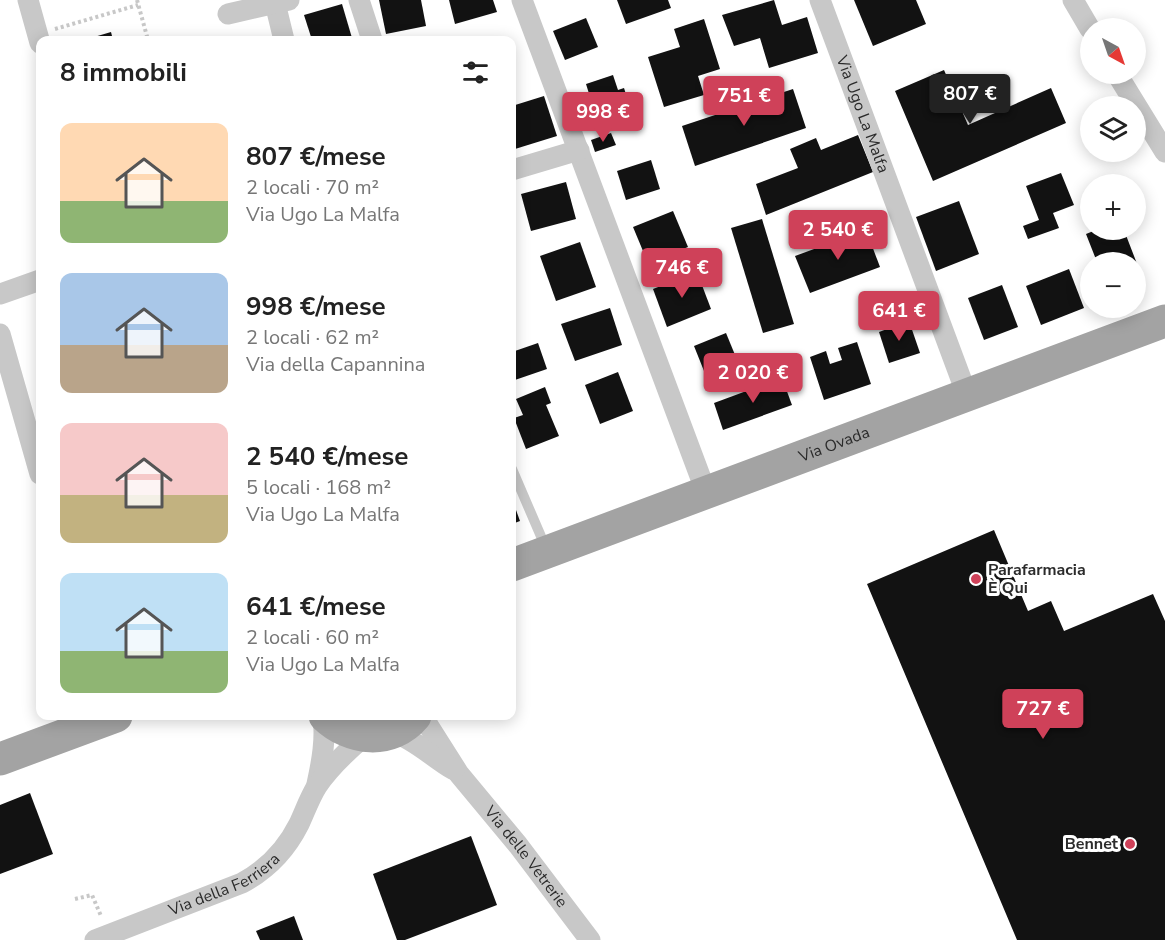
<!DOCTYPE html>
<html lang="it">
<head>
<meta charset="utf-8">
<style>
  :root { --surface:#fff; --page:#f6f6f6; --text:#222; --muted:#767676; --accent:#cf4159 }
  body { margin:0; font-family:"Nunito Sans",sans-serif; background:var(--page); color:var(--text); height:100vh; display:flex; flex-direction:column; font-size:22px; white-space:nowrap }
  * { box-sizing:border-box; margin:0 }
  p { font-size:20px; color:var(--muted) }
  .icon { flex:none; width:33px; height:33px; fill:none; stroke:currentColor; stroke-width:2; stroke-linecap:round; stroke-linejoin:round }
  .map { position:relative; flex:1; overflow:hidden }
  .sheet { position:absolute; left:36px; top:36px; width:480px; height:684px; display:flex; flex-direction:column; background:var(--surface); border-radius:12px; box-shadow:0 3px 15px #0003 }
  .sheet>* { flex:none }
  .needle { width:39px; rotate:140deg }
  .fabs { position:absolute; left:1080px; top:18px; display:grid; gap:12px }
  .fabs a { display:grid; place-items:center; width:66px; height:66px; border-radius:50%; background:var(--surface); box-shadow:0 3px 15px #0003; font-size:30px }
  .price { position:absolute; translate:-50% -51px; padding:0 14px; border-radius:6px; background:var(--accent); color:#fff; font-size:20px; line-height:39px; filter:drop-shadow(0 2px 3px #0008) }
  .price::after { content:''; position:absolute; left:50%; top:36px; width:18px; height:14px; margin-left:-9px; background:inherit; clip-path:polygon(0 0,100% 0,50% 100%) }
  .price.active { background:#222; color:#fff }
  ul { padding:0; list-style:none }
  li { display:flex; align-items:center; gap:18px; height:150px; padding:0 24px }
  li span { display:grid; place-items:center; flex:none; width:168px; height:120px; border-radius:12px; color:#555 }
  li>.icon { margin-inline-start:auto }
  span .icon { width:72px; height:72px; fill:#fffc; stroke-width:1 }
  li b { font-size:26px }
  h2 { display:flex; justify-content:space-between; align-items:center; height:72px; padding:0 24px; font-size:26px }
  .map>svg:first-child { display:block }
  .building { fill:#121212 }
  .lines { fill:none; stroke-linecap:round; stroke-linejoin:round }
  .path { stroke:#c8c8c8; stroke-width:4; stroke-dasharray:3 3; stroke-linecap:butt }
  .service { stroke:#c8c8c8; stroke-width:10 }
  .minor { stroke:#c8c8c8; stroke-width:21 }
  .primary { stroke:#a3a3a3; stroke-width:33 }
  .poi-dot { fill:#cf4159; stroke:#fff; stroke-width:2 }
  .labels { text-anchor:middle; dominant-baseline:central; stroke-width:6; stroke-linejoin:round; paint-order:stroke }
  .street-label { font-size:16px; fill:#2b2b2b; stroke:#fff }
  .poi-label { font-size:16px; font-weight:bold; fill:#2b2b2b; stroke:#fff; text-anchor:start }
</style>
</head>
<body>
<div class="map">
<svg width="1165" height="940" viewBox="0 0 1165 940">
  <rect width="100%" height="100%" fill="#fff"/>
  <g class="building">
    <path d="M379 0H421L426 26 386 34Z"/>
    <path d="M449 0H493L497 12 455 24Z"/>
    <path d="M617 0H668L671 8 626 24Z"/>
    <path d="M774 0 782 25 807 17 818 53 769 68 760 38 734 46 722 15Z"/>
    <path d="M854 0H916L926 24 873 46Z"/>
    <path d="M342 4 352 38 345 40H312L304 15Z"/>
    <path d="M586 18 598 47 565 60 553 31Z"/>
    <path d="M704 19 720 69 698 76 704 95 664 107 648 57 680 47 674 29Z"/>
    <path d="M111 32 113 40H84Z"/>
    <path d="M944 70 968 125 1051 88 1066 123 933 181 895 91Z"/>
    <path d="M613 75 618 90 624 88 631 110 620 114 621 119 597 127 589 100H591L586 84Z"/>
    <path d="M793 89 806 128 695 166 682 126Z"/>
    <path d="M544 96 557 136 515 149 512 137V106Z"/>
    <path d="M611 133 616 145 595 152 591 140Z"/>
    <path d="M858 135 873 172 766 215 756 184 798 168 790 149 816 138 821 150Z"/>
    <path d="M651 160 660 189 626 200 617 171Z"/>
    <path d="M1061 173 1074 205 1053 213 1059 228 1028 239 1023 226 1039 220 1026 186Z"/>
    <path d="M566 182 576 219 531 231 521 194Z"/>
    <path d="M959 201 979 254 936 271 916 217Z"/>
    <path d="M673 211 688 247 648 263 633 227Z"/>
    <path d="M762 219 794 324 763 333 731 228Z"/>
    <path d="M866 230 880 267 810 293 795 256Z"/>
    <path d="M1096 230H1124L1139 269 1136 271V262H1097L1086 234Z"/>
    <path d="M580 242 596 287 556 301 540 256Z"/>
    <path d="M1069 269 1084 308 1041 325 1026 286Z"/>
    <path d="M697 272 711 309 667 327 653 289Z"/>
    <path d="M1002 285 1018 327 984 340 968 298Z"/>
    <path d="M610 308 622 345 575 361 561 324Z"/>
    <path d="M909 321 920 353 889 363 879 332Z"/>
    <path d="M726 333 740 367 708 381 694 346Z"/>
    <path d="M857 342 871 384 824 400 810 357 826 351 830 364 842 360 838 348Z"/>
    <path d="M538 343 547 369 512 381V352Z"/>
    <path d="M618 372 633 411 600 424 585 385Z"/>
    <path d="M782 378 792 405 723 430 714 403Z"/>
    <path d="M545 387 551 403 546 405 559 436 526 449 514 418 523 415 516 399Z"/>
    <path d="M512 499 520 521 512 524Z"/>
    <path d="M994 530 1028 611 1051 601 1064 631 1153 594 1165 621V940H1017L867 584Z"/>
    <path d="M30 793 53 854 0 874V805Z"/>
    <path d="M471 836 497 905 405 940H397L373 874Z"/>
    <path d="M294 916 303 940H260L256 931Z"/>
  </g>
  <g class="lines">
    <g class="path">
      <path d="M137 0 148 40"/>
      <path d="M55 29 138 5"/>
      <path d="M75 899 92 895 101 916"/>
    </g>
    <path class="service" d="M512 469 546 548"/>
    <g class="minor">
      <path d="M28 0 40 43"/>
      <path d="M359 0 372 40"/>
      <path d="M522 0 706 492"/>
      <path id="s1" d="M820 0 967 395"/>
      <path d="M1073 0 1090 29"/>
      <path d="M275 3 284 40"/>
      <path d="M228 14 289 0"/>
      <path d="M1117 74 1165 152"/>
      <path d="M512 170 579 150"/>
      <path d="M0 294 40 280"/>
      <path d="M0 334 40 474"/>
      <path id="s2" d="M425 716 428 725 459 774 518 845 590 940"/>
      <path d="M393 732C416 740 433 758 454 770"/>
      <path d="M317 784C322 761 326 739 323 716"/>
      <path id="s3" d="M95 940 242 883C268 869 286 850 299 824 305 811 310 797 317 786 330 767 347 751 365 736"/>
    </g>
    <g class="primary">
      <path id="s4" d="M512 565 1165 321"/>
      <path d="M325 716C350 740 391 745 415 716"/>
      <path d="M0 759 116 716"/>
    </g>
  </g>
  <g class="poi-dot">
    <circle cx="976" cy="579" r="6"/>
    <circle cx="1130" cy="844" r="6"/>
  </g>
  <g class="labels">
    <g class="street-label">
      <text stroke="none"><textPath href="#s1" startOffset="122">Via Ugo La Malfa</textPath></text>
      <text stroke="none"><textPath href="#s4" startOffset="344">Via Ovada</textPath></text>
      <text stroke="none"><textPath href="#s2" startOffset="174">Via delle Vetrerie</textPath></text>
      <text stroke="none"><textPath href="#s3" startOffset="141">Via della Ferriera</textPath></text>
    </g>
    <g class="poi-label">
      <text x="988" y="570">Parafarmacia<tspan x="988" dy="18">È Qui</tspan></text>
      <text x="1118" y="844" text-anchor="end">Bennet</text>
    </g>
  </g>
</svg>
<div class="fabs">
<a><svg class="needle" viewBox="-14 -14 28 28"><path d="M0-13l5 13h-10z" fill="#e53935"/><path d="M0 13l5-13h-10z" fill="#767676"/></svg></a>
<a><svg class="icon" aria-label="layers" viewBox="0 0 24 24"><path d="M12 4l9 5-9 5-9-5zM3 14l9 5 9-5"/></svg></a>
<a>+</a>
<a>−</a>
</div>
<b class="price active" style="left:970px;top:125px">807 €</b>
<b class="price" style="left:744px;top:127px">751 €</b>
<b class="price" style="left:603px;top:143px">998 €</b>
<b class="price" style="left:838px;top:261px">2 540 €</b>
<b class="price" style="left:682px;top:299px">746 €</b>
<b class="price" style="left:899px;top:342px">641 €</b>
<b class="price" style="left:753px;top:404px">2 020 €</b>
<b class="price" style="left:1043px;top:740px">727 €</b>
<section class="sheet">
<h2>8 immobili<svg class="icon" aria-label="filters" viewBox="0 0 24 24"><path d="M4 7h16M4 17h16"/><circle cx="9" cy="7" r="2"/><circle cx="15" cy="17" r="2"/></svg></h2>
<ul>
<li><span style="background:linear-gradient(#ffd9b3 65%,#8fb573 0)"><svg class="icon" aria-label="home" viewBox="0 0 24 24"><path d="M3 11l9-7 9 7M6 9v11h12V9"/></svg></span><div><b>807 €/mese</b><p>2 locali · 70 m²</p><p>Via Ugo La Malfa</p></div></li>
<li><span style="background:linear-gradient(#a9c7e8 60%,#b9a48a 0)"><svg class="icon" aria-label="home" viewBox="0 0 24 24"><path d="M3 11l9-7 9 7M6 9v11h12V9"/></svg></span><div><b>998 €/mese</b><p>2 locali · 62 m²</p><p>Via della Capannina</p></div></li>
<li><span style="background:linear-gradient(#f6c9c9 60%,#c2b280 0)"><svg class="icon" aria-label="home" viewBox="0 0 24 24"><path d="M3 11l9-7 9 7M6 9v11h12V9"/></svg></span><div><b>2 540 €/mese</b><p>5 locali · 168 m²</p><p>Via Ugo La Malfa</p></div></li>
<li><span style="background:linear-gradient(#bfe0f5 65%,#8fb573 0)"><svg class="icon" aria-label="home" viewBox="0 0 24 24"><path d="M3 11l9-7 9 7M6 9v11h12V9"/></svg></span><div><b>641 €/mese</b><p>2 locali · 60 m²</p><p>Via Ugo La Malfa</p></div></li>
</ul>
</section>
</div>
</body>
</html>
